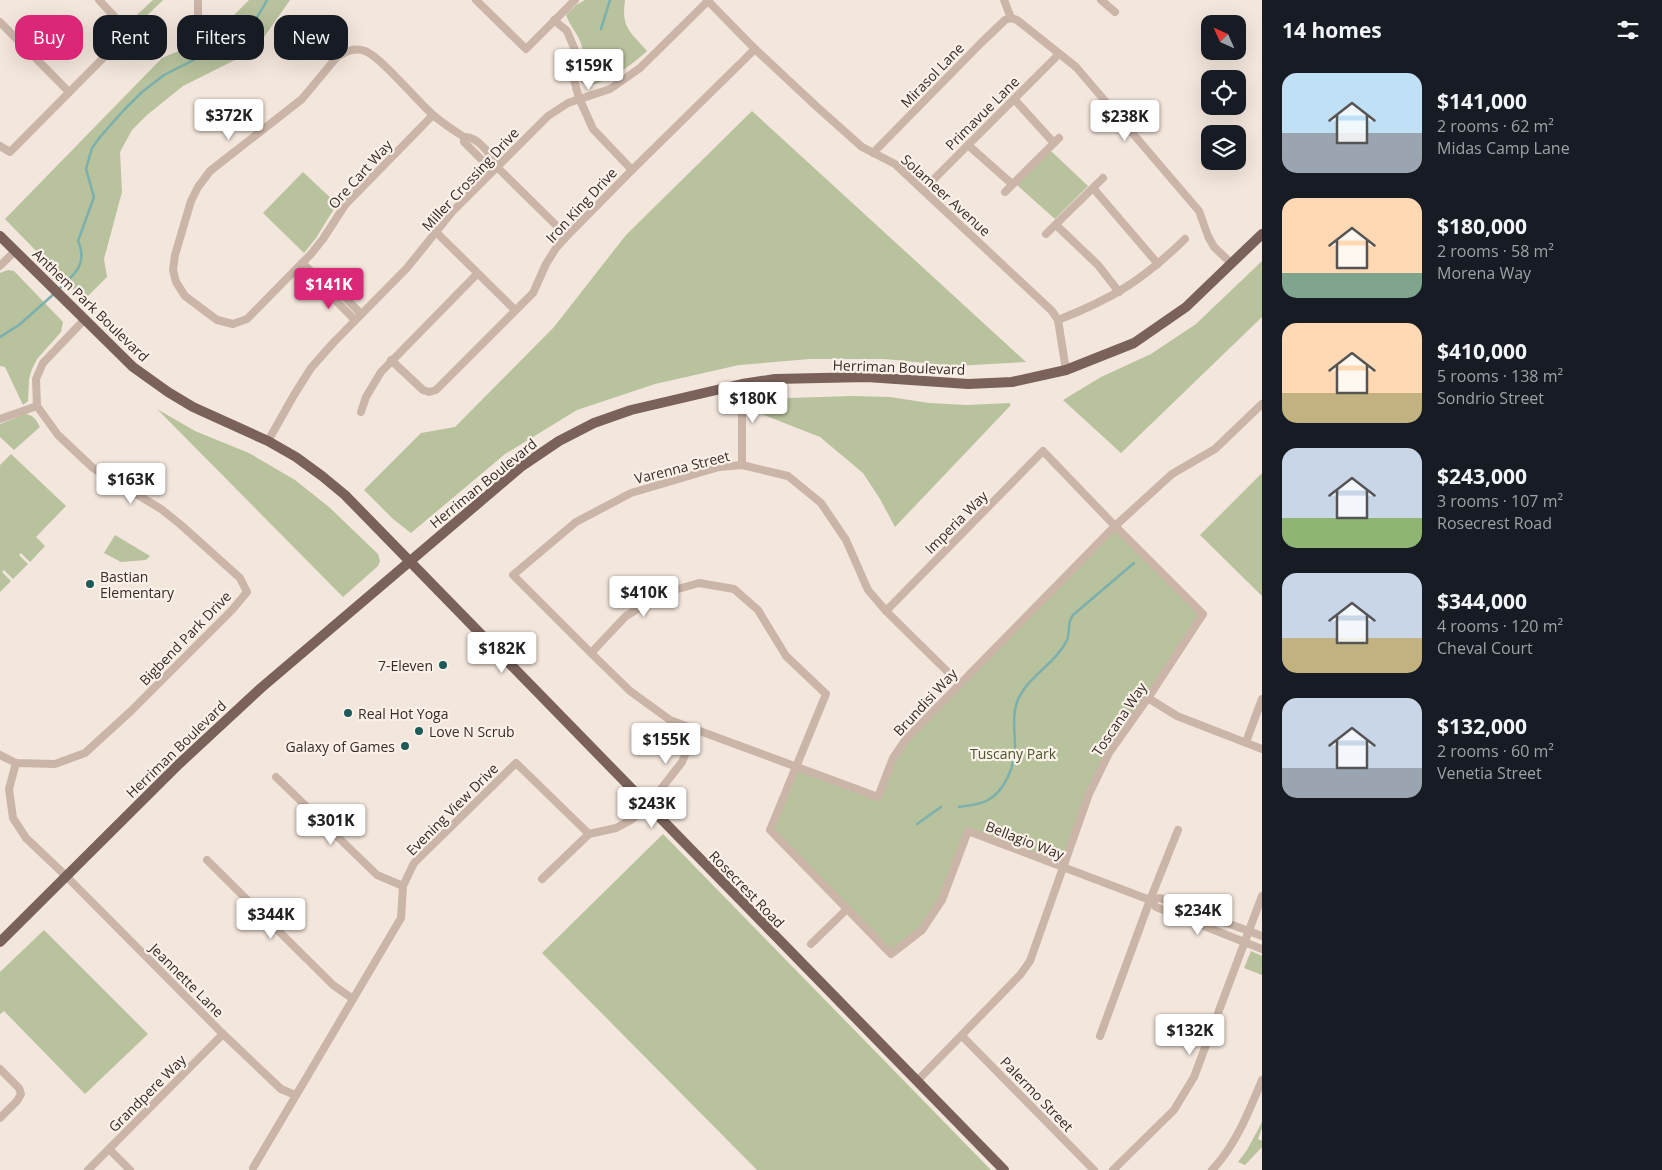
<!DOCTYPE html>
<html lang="en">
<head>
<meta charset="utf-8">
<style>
  :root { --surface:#171b24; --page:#20242c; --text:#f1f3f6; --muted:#9ea1a6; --accent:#db2777 }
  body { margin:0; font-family:"Open Sans",sans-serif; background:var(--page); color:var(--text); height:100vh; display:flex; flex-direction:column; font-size:19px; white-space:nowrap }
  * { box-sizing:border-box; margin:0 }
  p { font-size:16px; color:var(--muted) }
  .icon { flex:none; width:28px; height:28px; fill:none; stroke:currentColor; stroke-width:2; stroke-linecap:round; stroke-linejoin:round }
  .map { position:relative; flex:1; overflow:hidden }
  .side { display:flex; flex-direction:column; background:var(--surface); width:400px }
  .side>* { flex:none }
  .guide { position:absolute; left:15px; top:15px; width:475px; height:45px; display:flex; gap:10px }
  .needle { width:32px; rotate:315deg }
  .tools { position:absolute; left:1201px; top:15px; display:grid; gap:10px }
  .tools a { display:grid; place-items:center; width:45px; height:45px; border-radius:10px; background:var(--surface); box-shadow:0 5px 20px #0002; font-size:25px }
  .price { position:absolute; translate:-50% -42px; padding:0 11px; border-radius:5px; background:#fff; color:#222; font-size:16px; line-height:32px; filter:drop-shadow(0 1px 2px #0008) }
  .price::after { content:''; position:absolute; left:50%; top:30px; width:15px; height:11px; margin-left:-8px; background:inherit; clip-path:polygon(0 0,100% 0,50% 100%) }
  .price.selected { background:var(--accent); color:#fff }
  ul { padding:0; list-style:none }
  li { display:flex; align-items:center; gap:15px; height:125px; padding:0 20px }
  li span { display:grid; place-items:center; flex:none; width:140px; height:100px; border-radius:15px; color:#555 }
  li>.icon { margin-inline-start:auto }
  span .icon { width:60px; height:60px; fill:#fffc; stroke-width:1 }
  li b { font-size:21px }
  h2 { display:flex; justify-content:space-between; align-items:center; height:60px; padding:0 20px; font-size:21px }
  .chip { padding:0 18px; border-radius:15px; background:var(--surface); box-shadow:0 5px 20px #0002; font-size:18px; line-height:45px }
  .chip.selected { background:var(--accent); color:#fff }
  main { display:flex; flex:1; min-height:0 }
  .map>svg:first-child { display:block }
  .green { fill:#b8c29c }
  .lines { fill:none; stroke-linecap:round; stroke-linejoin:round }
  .stream { stroke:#7bb0ae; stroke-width:2.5 }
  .minor { stroke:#cbb5a8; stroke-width:8 }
  .major { stroke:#7a6159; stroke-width:10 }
  .poi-dot { fill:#1d5a59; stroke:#faf1e9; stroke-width:2 }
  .labels { text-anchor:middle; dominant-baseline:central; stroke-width:4.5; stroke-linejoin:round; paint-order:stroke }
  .street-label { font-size:14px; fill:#382c28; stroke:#faf1e9 }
  .poi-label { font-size:14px; fill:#382c28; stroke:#faf1e9; text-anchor:start }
  .park-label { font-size:14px; fill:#4a562b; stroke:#faf1e9 }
</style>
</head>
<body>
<main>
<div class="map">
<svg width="1262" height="1170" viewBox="0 0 1262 1170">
  <rect width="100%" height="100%" fill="#f3e6dc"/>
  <g class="green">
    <path d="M153 0H163L133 29 129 28 127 24Z"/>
    <path d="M249 0H290L262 40 249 53 183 86 147 115 132 130 120 152 122 192 104 259 107 277 84 300 5 219 162 58 193 45 218 31Z"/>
    <path d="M585 0H625C621 28 630 31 647 51 630 66 610 82 587 86L581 82C577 71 584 59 582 47 579 34 570 27 566 15L576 5Z"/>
    <path d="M752 111 1026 362 955 366 885 359H810L739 365 655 384 577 410 505 454 411 533 393 519 364 490 421 433 455 427 554 327 626 235Z"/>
    <path d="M1051 151 1088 186 1055 219 1017 185Z"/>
    <path d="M303 172 337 204 316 238 304 253 263 213Z"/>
    <path d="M1262 261V317L1121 453 1063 400 1101 377 1151 354 1196 324Z"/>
    <path d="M8 270 14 271 63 322 61 332 37 359 32 369 29 379 28 401 23 405 5 367 0 366V273Z"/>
    <path d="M852 396 890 397 929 403 967 405 1010 403V406L895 527 880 499 863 473 820 437 749 409 755 403 789 398Z"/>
    <path d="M157 409 195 431 249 453 295 480 329 507 378 554 380 561 378 566 343 597Z"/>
    <path d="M25 414C34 415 36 420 40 427L14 450 0 437V424Z"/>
    <path d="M11 454 66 506 36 537 45 546 30 562 21 553 19 555 28 564 13 579 4 570 2 572 11 581 0 592V465Z"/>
    <path d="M1262 473V596L1200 535Z"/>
    <path d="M1115 526 1203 614 1109 753 1063 867 968 832 942 900 922 930 891 954 770 830 796 768 878 797 906 739Z"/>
    <path d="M115 535 150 556 146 560 121 562 104 553Z"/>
    <path d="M663 834 991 1170H757L542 953Z"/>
    <path d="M44 930 148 1034 85 1094 4 1011 0 1014V972Z"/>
    <path d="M1251 951 1262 956V975L1244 968Z"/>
    <path d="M1262 1122V1128L1258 1139 1262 1141V1147L1245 1165 1238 1162 1247 1150Z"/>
  </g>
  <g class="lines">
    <g class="stream">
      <path d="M601 29 610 0"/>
      <path d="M59 289C75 274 88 264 78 241L94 197 86 169 92 148 100 137 123 111 142 92 164 75 239 37C252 27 259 15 267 0"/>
      <path d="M0 337 19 325 55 293"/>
      <path d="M959 807C969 805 980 805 988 800 1005 791 1015 765 1015 747 1015 732 1012 716 1017 702 1027 676 1055 665 1067 640 1071 631 1066 624 1073 615L1134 563"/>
      <path d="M917 824 941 807"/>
    </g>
    <g class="minor">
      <path d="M476 0 526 49 575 0"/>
      <path d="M1004 0 1011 18"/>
      <path d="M1101 0 1115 12"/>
      <path d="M708 1 755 49 816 106 862 147 895 164 1052 311 1058 320 1066 370"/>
      <path d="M1011 18 1017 20 1076 67 1199 211 1208 236 1214 247 1231 263"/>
      <path d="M554 20 567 31 575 50 572 73 579 98 593 129 632 170"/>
      <path d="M0 22 69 92"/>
      <path d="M198 31V0"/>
      <path d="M1014 99 1054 143"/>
      <path d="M433 115 345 205 323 239 311 254 247 319 233 324 217 320 185 296 176 282 173 270 175 255 191 201 198 187 210 171 302 99 336 58C345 52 353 47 365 51 381 57 417 101 432 114 442 123 453 130 464 137 478 136 491 155 497 167L567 236"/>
      <path d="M464 137V142L486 164 497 167"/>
      <path d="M968 145 1012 184"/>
      <path d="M0 146 10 152 123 38 125 28 99 0"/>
      <path d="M873 153 982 42 1005 20 1011 18"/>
      <path d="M1093 188 1158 264"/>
      <path d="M923 190 1059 54"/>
      <path d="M1005 192 1059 138"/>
      <path d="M1056 225 1098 265 1119 292"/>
      <path d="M436 232 515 310"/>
      <path d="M1046 234 1103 178"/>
      <path d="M302 263 329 287 336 288 361 314"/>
      <path d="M0 266 15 251"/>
      <path d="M329 287V294L355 320"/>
      <path d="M1058 320C1112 299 1143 280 1185 239"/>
      <path d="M391 360 423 390 429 392 436 390 533 293 546 264 556 248 567 236 632 170 755 49"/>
      <path d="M742 384V465"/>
      <path d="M361 412 366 397 381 372 477 274"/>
      <path d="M0 419 37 406"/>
      <path d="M268 441 294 395 311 368 334 342 407 268 452 212 548 116 568 103 610 89 640 68 709 0"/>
      <path d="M886 611 1043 451 1115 526 1203 614 1148 698 1109 753 1089 794 1030 961 1020 975 917 1081"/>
      <path d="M591 653 626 616 664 593 699 583 734 589 758 610 786 656 826 694 770 830 891 954 922 930 942 900 968 831 1150 900 1156 907 1262 949"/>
      <path d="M960 684 886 611 868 590 846 540 821 503 788 476 742 465 719 467 631 493 576 522 513 575 591 653 630 691 670 720 878 797 893 758 906 739 960 684 1115 526 1172 474 1215 449 1262 404"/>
      <path d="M1148 698 1177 716 1262 749"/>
      <path d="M1246 742 1262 699"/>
      <path d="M0 755 16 763 55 764 85 753 131 711 232 610 247 592 240 578 181 525 161 509 93 468 58 435 37 406 36 379 43 363 84 320"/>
      <path d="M16 763 9 789 13 818 26 838 66 876 223 1034 281 1089 295 1095"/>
      <path d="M276 777 377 875 403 886"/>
      <path d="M589 834 616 828 631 820 647 807 682 762 696 730"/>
      <path d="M207 860 333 985 353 999"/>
      <path d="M542 879 589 834"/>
      <path d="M1150 900 1160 898 1262 936"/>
      <path d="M811 944 846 910"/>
      <path d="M962 1036 1094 1170"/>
      <path d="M1100 1036 1150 900 1178 830"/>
      <path d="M0 1069 19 1088 21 1094 17 1101 0 1118"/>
      <path d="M109 1149 130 1170"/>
      <path d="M253 1168 401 918 403 886 414 863 516 763 589 834"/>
      <path d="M88 1170 223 1034"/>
      <path d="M1113 1170 1174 1110 1194 1077 1262 896"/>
      <path d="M1212 1170C1236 1145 1249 1111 1262 1080"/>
    </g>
    <g class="major">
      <path d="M0 236 133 367 168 392 193 407 268 441 296 457 322 476 345 495 1004 1170"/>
      <path d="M0 942 179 764 261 688 522 466 559 441 594 423 631 410 742 384 775 379 867 377 968 384 1012 382 1066 370 1134 343 1186 307 1262 234"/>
    </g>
  </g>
  <g class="poi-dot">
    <circle cx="90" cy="584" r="5"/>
    <circle cx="443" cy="665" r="5"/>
    <circle cx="348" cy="713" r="5"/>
    <circle cx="419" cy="731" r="5"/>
    <circle cx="405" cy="746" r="5"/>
  </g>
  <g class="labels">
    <g class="street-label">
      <text transform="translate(932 75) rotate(-46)">Mirasol Lane</text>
      <text transform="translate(982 113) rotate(-45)">Primavue Lane</text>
      <text transform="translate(360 174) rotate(-48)">Ore Cart Way</text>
      <text transform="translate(470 179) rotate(-47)">Miller Crossing Drive</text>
      <text transform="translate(946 195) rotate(42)">Solameer Avenue</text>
      <text transform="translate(581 205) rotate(-47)">Iron King Drive</text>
      <text transform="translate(91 305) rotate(44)">Anthem Park Boulevard</text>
      <text transform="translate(899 367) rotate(2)">Herriman Boulevard</text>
      <text transform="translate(682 467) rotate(-14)">Varenna Street</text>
      <text transform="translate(483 483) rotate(-39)">Herriman Boulevard</text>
      <text transform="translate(956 522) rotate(-45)">Imperia Way</text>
      <text transform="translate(185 638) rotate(-46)">Bigbend Park Drive</text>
      <text transform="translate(925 702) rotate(-47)">Brundisi Way</text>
      <text transform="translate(1119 719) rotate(-56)">Toscana Way</text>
      <text transform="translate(176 749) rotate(-44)">Herriman Boulevard</text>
      <text transform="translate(452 809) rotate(-45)">Evening View Drive</text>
      <text transform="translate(1025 840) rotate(21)">Bellagio Way</text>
      <text transform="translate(747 889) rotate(46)">Rosecrest Road</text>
      <text transform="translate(187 980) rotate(45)">Jeannette Lane</text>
      <text transform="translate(147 1093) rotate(-45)">Grandpere Way</text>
      <text transform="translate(1037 1094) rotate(46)">Palermo Street</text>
    </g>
    <g class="poi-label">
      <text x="100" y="576">Bastian<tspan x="100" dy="16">Elementary</tspan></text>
      <text x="433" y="665" text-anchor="end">7-Eleven</text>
      <text x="358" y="713">Real Hot Yoga</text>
      <text x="429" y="731">Love N Scrub</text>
      <text x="395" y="746" text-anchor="end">Galaxy of Games</text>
    </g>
    <g class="park-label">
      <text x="1013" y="753">Tuscany Park</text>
    </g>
  </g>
</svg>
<div class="tools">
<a><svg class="needle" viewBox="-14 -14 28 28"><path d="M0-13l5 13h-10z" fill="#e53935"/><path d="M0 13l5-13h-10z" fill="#9ea1a6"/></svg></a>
<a><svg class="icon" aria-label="locate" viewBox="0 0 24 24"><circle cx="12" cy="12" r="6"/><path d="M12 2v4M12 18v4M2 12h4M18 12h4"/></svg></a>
<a><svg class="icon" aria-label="layers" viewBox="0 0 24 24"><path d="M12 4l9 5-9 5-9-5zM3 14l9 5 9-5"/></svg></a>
</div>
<b class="price" style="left:589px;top:91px">$159K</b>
<b class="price" style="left:229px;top:141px">$372K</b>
<b class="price" style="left:1125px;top:142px">$238K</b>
<b class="price selected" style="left:329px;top:310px">$141K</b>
<b class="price" style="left:753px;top:424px">$180K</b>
<b class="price" style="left:131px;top:505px">$163K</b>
<b class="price" style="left:644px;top:618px">$410K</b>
<b class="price" style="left:502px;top:674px">$182K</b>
<b class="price" style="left:666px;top:765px">$155K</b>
<b class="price" style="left:652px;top:829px">$243K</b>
<b class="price" style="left:331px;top:846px">$301K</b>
<b class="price" style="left:1198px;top:936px">$234K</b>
<b class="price" style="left:271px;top:940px">$344K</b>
<b class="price" style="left:1190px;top:1056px">$132K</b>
<div class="guide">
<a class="chip selected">Buy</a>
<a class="chip">Rent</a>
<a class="chip">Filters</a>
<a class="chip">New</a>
</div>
</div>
<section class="side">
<h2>14 homes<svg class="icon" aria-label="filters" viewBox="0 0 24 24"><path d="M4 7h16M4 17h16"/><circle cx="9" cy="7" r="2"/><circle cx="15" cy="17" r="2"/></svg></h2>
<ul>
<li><span style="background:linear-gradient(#bfe0f5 60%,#9aa5b1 0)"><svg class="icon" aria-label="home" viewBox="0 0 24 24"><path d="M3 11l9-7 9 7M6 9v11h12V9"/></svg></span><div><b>$141,000</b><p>2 rooms · 62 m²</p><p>Midas Camp Lane</p></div></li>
<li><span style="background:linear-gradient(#ffd9b3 75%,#7fa58c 0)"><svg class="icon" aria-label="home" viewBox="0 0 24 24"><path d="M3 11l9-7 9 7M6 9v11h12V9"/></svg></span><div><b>$180,000</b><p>2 rooms · 58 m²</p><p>Morena Way</p></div></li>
<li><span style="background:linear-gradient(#ffd9b3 70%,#c2b280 0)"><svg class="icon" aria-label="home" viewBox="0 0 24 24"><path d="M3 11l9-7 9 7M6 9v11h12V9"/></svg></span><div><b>$410,000</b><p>5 rooms · 138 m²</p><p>Sondrio Street</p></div></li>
<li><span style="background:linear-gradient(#c9d6e8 70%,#8fb573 0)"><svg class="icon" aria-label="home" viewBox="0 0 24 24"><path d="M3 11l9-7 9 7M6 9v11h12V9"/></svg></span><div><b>$243,000</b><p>3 rooms · 107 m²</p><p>Rosecrest Road</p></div></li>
<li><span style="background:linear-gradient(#c9d6e8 65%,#c2b280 0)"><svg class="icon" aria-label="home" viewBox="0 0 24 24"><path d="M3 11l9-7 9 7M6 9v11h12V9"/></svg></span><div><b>$344,000</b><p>4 rooms · 120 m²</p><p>Cheval Court</p></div></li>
<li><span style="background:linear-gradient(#c9d6e8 70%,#9aa5b1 0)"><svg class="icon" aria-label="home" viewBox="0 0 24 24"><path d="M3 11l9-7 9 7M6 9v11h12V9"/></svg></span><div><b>$132,000</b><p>2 rooms · 60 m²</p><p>Venetia Street</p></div></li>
</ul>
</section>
</main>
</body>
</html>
